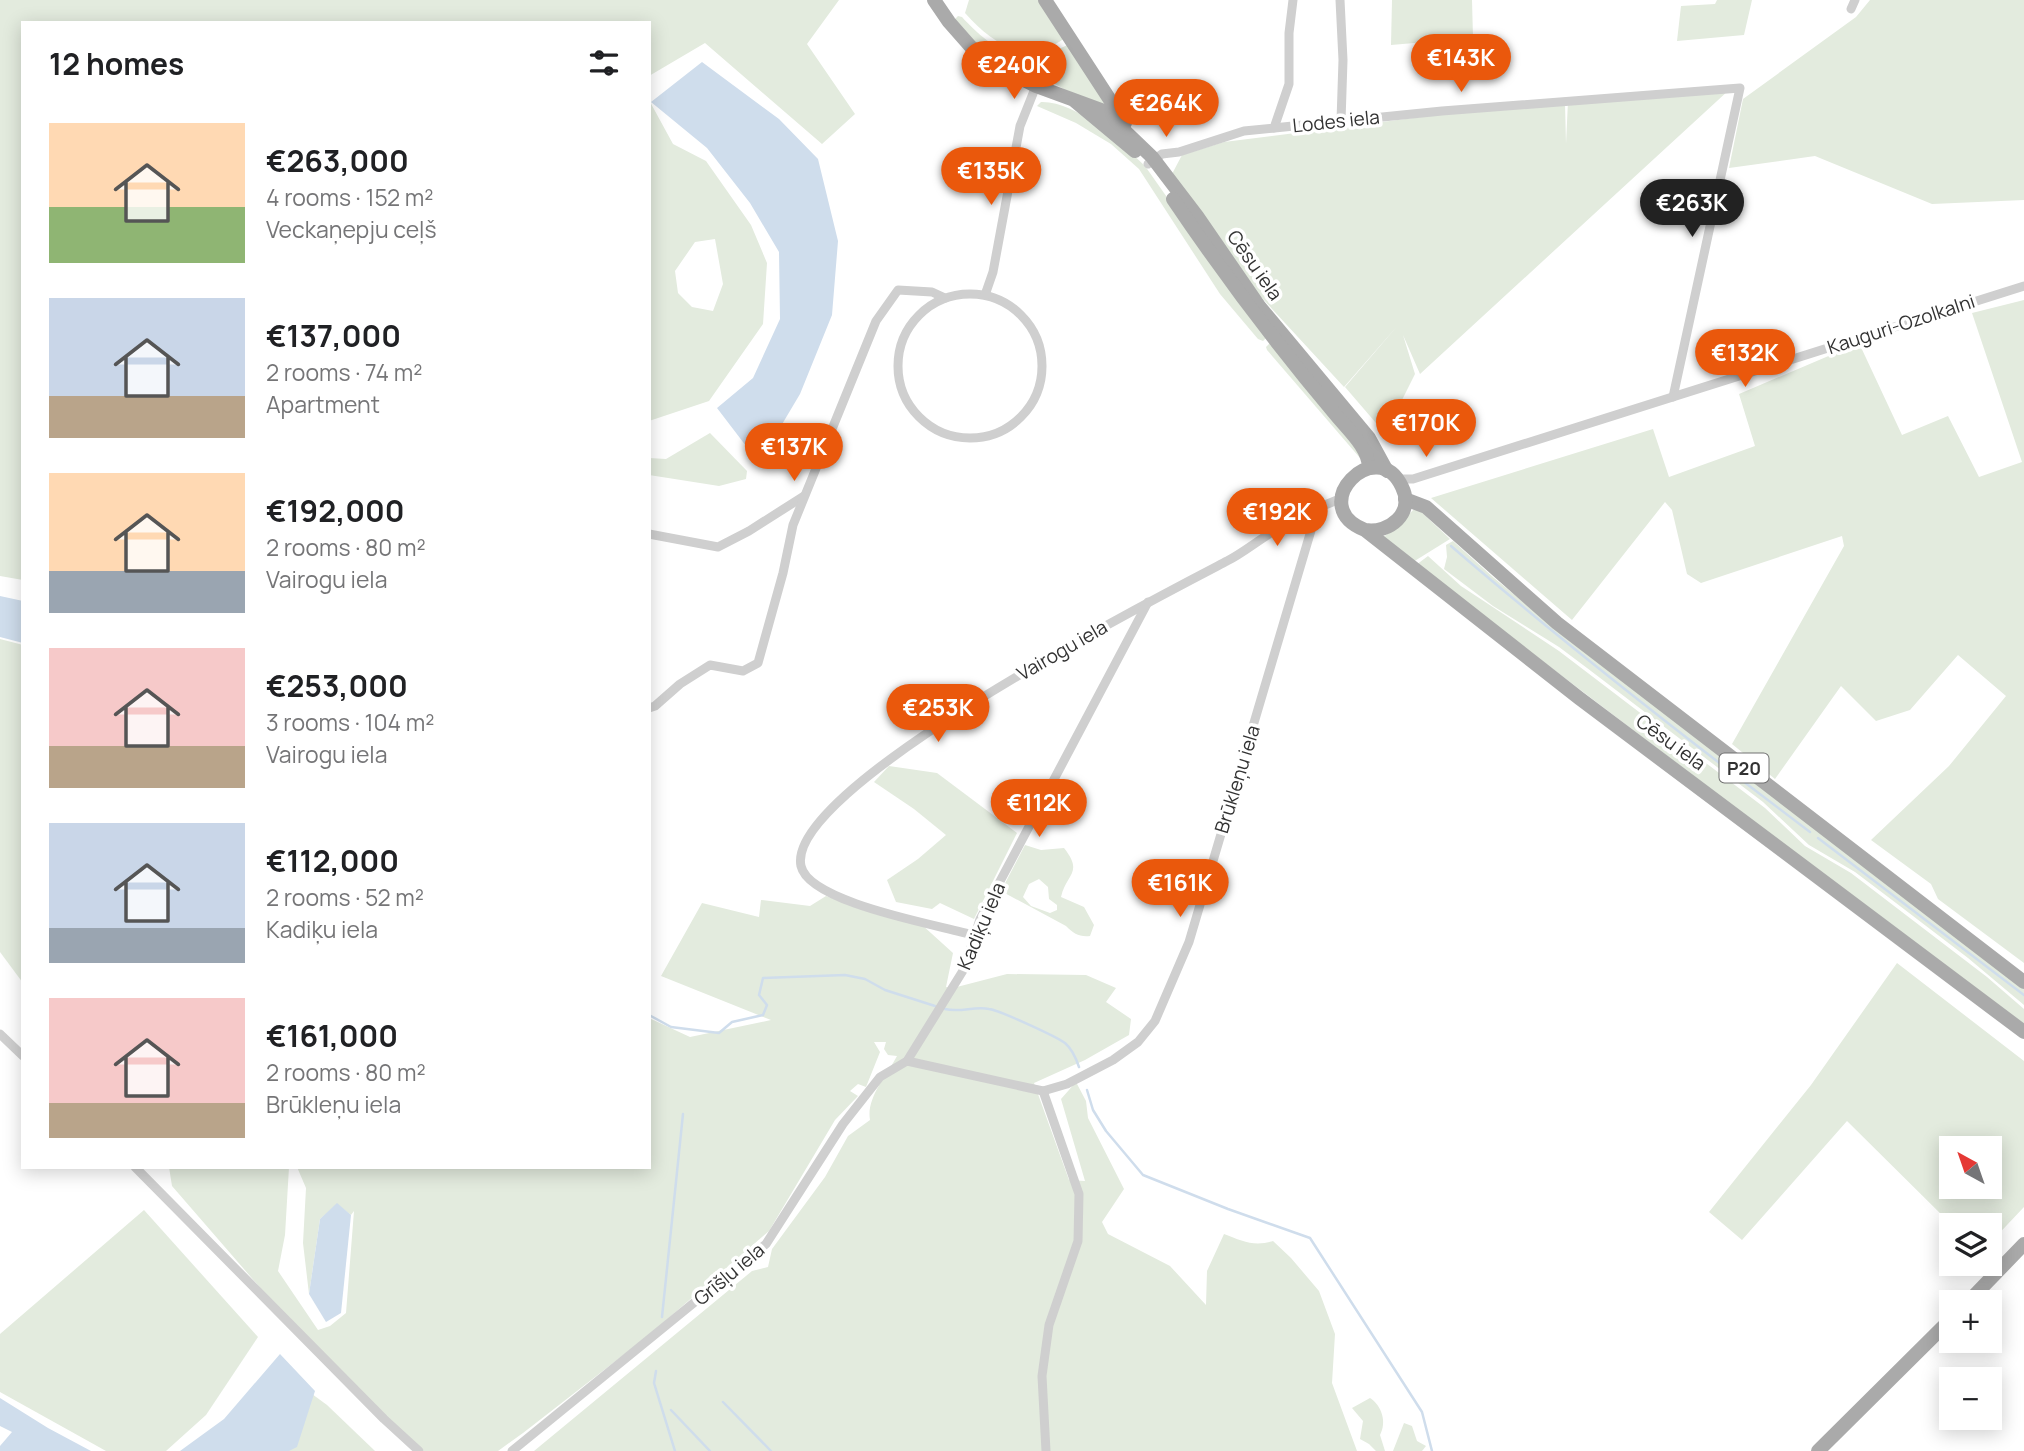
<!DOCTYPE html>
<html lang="en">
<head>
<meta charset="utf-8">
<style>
  :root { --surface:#fff; --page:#f2f2f2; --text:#202124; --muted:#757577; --accent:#ea580c }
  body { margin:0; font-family:Manrope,sans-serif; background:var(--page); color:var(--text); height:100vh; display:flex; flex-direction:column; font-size:26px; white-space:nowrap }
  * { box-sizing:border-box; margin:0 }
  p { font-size:23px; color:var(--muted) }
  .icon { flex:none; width:38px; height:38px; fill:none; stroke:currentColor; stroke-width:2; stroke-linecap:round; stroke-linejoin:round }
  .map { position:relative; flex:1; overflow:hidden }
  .details { position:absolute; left:21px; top:21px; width:630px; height:1148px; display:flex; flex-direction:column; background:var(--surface); border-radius:0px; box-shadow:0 4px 18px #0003 }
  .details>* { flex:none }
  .needle { width:46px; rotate:320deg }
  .buttons { position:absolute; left:1939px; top:1136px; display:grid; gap:14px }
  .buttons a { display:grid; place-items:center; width:63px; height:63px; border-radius:0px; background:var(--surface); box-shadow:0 4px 18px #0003; font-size:35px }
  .price { position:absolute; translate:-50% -60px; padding:0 16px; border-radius:24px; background:var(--accent); color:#fff; font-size:23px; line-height:46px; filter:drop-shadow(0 2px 4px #0008) }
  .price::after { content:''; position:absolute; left:50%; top:42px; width:21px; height:16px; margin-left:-10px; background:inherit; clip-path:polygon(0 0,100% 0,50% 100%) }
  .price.on { background:#222; color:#fff }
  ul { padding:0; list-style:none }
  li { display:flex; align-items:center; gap:21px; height:175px; padding:0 28px }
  li span { display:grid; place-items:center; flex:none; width:196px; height:140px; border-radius:0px; color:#555 }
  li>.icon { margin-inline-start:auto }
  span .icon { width:84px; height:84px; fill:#fffc; stroke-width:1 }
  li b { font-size:30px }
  h2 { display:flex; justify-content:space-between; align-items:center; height:84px; padding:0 28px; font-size:30px }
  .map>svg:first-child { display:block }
  .green { fill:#e3ebde; fill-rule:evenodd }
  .water { fill:#cfddec }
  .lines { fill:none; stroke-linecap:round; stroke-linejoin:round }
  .stream { stroke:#cfddec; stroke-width:2.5 }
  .street { stroke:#cfcfcf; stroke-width:9 }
  .primary { stroke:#aaa; stroke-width:14 }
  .labels { text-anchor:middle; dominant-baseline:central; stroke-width:7; stroke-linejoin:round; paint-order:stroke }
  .shield { fill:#fff; stroke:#707070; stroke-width:2 }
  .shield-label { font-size:18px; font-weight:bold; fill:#323232 }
  .street-label { font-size:19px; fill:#323232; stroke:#fff }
</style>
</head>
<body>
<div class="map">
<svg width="2024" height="1451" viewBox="0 0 2024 1451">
  <rect width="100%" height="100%" fill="#fff"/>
  <g class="green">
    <path d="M0 0H839L807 44 855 114 822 144 705 43 649 76V23H23V580L0 576Z"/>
    <path d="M969 0H1041L1065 38C1025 66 994 45 965 13Z"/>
    <path d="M1392 0H1472L1473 38 1391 45Z"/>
    <path d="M1717 0H1752L1744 35 1677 41 1681 6 1715 4Z"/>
    <path d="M1870 0H2024V200L1932 204 1815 156 1729 168 1743 99 1856 17Z"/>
    <path d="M958 16 962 17C980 37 1009 62 1038 57 1049 55 1059 49 1069 44L1109 106 1083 100 1048 80 1015 68 968 37 953 21Z"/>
    <path d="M1729 90 1420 374 1403 335 1415 374 1402 400 1376 423 1345 387 1399 324 1344 387 1251 286 1172 174 1182 155 1224 142 1484 109 1565 103 1566 144 1568 101Z"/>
    <path d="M649 100 673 144 706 161 751 225 767 263 763 324 709 401 649 421ZM715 239 723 284 713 311 692 307 678 293 675 271 695 242Z"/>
    <path d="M1041 102C1077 101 1121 143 1145 166L1266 338 1263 341 1258 339 1220 294 1139 169 1111 144 1076 123 1037 106Z"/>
    <path d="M2024 300V963L1938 899 1931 884 1871 840 1949 766 2006 696 1958 655 1910 710 1876 721 1841 686 1775 779 1732 744 1844 546 1842 536 1701 583 1687 574 1672 510 1665 502 1572 620 1431 498 1653 429 1669 477 1755 446 1739 394 1859 343 1902 435 1948 416 1979 477 2022 462 1972 313Z"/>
    <path d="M1270 343 1353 440 1360 458 1267 350 1266 347Z"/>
    <path d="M710 433 747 471 746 479 719 486 649 475V458L666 459Z"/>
    <path d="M1416 507 1450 539 1413 562 1382 538 1397 527Z"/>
    <path d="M1453 541 1494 578 1573 643 2024 989V1005L1968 958 1896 903 1855 872 1809 845 1763 802 1587 668 1559 647 1493 606 1444 569 1447 557 1446 545Z"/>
    <path d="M1428 556 1461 586 1559 651 1765 808 1805 846 1851 873 1987 977 2024 1009V1027L1416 565Z"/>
    <path d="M0 639 23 645V983L0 952Z"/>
    <path d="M889 766 937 773 1017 833 974 919 940 903 932 909 896 902 887 880 918 859 946 835 914 809 874 782Z"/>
    <path d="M1025 845 1041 850 1064 848C1084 873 1066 874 1061 897L1084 907 1094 925 1090 936C1079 937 1074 934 1066 926L1001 891ZM1039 879 1048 887 1049 899 1057 905V910L1050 913 1031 906 1023 897 1029 884Z"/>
    <path d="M826 896 870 912 921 924 953 953 946 987 953 988 1007 974 1086 975 1116 988 1106 1002 1131 1019 1129 1035 1085 1060 1034 1083 1069 1180 1085 1181 1061 1099 1076 1082 1086 1101 1088 1118 1124 1189 1102 1222 1108 1234 1170 1266 1206 1305 1207 1271 1224 1234C1242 1241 1254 1247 1273 1241L1291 1258 1319 1291 1335 1334 1332 1383 1357 1451H534L752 1271 768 1267 772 1249 825 1177 848 1136 870 1120C866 1098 887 1075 897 1056L888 1055 884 1049 886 1042H874L880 1052 866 1087 858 1084 850 1091 858 1096 835 1120 769 1231 649 1335 523 1433 498 1451H424L401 1433 263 1291 172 1186 169 1167H289L285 1235 278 1271 318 1330 330 1326 346 1313 354 1211 351 1215 337 1204 320 1219 309 1294 303 1243 306 1188 297 1167H649V1018L690 1037 771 1020 661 976 702 903 759 917 761 900 810 906Z"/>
    <path d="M1897 963 2024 1061V1207L1990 1243V1225H1952L1847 1121 1742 1240 1709 1212 1811 1085ZM1951 1148H1990V1186H1951Z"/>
    <path d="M144 1210 258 1337 206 1415 166 1451H106L0 1392V1334Z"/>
    <path d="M301 1386 327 1405 375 1451H275Z"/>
    <path d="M1370 1398C1382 1406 1387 1422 1380 1435L1385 1451H1376L1369 1444 1360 1439 1363 1421 1352 1408Z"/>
    <path d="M1404 1423 1412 1426 1417 1441 1426 1446 1422 1451H1393Z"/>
  </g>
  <g class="water">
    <path d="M702 62 779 119 818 159 838 241 832 315 800 394 759 463 717 408 753 378 780 319 779 252 750 203 707 148 651 102Z"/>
    <path d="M0 596 23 601V643L0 637Z"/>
    <path d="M337 1203 351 1215 341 1313 326 1322 309 1294 320 1219Z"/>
    <path d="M280 1354 315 1391 297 1447 289 1451H180L224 1419Z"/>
    <path d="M0 1398 48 1428 91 1451H0V1446L12 1432 0 1426Z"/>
  </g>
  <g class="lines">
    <g class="stream">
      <path d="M1451 546C1567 646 1688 740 1810 832"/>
      <path d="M1818 838 2024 995"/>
      <path d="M945 1009C960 1013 974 1006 989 1009 999 1010 1057 1037 1065 1043 1072 1049 1076 1058 1079 1067"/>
      <path d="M649 1015 671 1027 719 1033 732 1022 763 1015 767 1005 759 995 763 978 845 975 865 979 885 990 935 1006"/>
      <path d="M1087 1090 1093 1110 1106 1131 1143 1175 1228 1209 1310 1238 1422 1412 1432 1451"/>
      <path d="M662 1317 683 1114"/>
      <path d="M656 1371 654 1383 675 1451"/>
      <path d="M723 1402 771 1451"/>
      <path d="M671 1410 710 1451"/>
    </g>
    <g class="street">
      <path d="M1340 0 1343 60 1341 121"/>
      <path d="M1851 9 1855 0"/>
      <path d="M1274 128 1289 84V33L1293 0"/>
      <path d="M1148 164 1162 154 1179 152 1244 131 1442 111 1740 88 1673 397"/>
      <circle cx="970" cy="366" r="72"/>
      <path d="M985 295 993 272 1020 126 1036 86"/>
      <path d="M1398 479H1413L2024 286"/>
      <path d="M649 534 718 547 749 531 804 496"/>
      <path d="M649 708 655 706 680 684 710 665 743 671 758 663 783 573 793 525 876 321 898 290 932 292 945 298"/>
      <path d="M973 935C939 925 809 903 801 866 784 788 1160 596 1227 561 1252 549 1287 514 1315 517"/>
      <path d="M0 1034 23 1056"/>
      <path d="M907 1061 1043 1091 1067 1084 1113 1060 1138 1042 1155 1021 1189 942 1315 517 1325 505 1342 498"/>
      <path d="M1043 1091 1079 1194 1078 1241 1049 1325 1042 1376 1046 1451"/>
      <path d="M135 1167 384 1419 419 1451"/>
      <path d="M512 1451 766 1244 843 1124 880 1077 907 1061 964 969 980 919 1148 602"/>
    </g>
    <g class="primary">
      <path d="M934 0 949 22 971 47 1006 71 1036 86 1104 111 1152 157 1197 216 1259 306 1369 438 1387 471"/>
      <path d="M1045 0 1125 123"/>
      <path d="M1075 101 1135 151"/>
      <path d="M1173 199C1225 276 1276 344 1336 415 1348 430 1369 448 1369 468"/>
      <path d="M1405 499 1426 507 1557 623 2024 982"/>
      <path d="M1365 530C1389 534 1415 513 1402 487 1377 433 1304 506 1365 530L1579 698 2024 1032"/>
      <path d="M1968 1302 2024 1244"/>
      <path d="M1818 1451 1951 1319"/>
    </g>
  </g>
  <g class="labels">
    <rect class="shield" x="1719.5" y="753.5" width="49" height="29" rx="5"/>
    <g class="shield-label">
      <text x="1744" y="768">P20</text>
    </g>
    <g class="street-label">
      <text transform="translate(1336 121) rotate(-6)">Lodes iela</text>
      <text transform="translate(1255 265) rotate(55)">Cēsu iela</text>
      <text transform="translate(1901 324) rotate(-18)">Kauguri-Ozolkalni</text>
      <text transform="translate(1062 650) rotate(-30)">Vairogu iela</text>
      <text transform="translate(1671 742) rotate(36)">Cēsu iela</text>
      <text transform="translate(1237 779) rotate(-73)">Brūkleņu iela</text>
      <text transform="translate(981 926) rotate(-67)">Kadiķu iela</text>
      <text transform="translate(729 1274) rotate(-40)">Grīšļu iela</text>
    </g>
  </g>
</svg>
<div class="buttons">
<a><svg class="needle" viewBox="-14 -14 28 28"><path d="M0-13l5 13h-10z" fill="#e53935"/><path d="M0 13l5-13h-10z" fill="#757577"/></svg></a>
<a><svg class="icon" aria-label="layers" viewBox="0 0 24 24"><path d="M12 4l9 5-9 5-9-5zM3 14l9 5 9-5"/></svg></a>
<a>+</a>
<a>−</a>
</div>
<b class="price" style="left:1461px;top:94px">€143K</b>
<b class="price" style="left:1014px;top:101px">€240K</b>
<b class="price" style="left:1166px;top:139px">€264K</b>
<b class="price" style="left:991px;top:207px">€135K</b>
<b class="price on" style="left:1692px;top:239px">€263K</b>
<b class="price" style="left:1745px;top:389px">€132K</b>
<b class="price" style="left:1426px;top:459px">€170K</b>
<b class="price" style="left:794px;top:483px">€137K</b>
<b class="price" style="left:1277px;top:548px">€192K</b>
<b class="price" style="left:938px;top:744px">€253K</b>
<b class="price" style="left:1039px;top:839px">€112K</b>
<b class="price" style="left:1180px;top:919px">€161K</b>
<section class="details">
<h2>12 homes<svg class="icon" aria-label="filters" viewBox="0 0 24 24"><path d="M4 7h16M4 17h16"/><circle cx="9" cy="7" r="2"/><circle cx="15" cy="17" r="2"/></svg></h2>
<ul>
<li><span style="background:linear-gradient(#ffd9b3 60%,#8fb573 0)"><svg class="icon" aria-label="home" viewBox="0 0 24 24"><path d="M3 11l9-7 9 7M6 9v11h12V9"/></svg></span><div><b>€263,000</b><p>4 rooms · 152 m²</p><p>Veckaņepju ceļš</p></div></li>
<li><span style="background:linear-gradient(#c9d6e8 70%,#b9a48a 0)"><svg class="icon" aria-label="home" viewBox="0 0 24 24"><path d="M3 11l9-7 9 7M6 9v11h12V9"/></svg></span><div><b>€137,000</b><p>2 rooms · 74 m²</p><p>Apartment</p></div></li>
<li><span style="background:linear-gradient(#ffd9b3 70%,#9aa5b1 0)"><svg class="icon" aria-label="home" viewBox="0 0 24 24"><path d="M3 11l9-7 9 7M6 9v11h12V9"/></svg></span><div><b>€192,000</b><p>2 rooms · 80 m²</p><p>Vairogu iela</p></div></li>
<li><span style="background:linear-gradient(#f6c9c9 70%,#b9a48a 0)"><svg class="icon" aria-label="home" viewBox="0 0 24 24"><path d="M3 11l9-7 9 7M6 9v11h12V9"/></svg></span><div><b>€253,000</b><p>3 rooms · 104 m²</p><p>Vairogu iela</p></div></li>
<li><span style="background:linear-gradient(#c9d6e8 75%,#9aa5b1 0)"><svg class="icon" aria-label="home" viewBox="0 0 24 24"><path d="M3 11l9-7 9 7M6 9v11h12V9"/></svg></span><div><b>€112,000</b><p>2 rooms · 52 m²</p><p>Kadiķu iela</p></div></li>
<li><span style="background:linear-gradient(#f6c9c9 75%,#b9a48a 0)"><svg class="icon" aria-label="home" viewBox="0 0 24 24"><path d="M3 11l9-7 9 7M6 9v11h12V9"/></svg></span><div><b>€161,000</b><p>2 rooms · 80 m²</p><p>Brūkleņu iela</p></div></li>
</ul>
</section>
</div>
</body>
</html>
